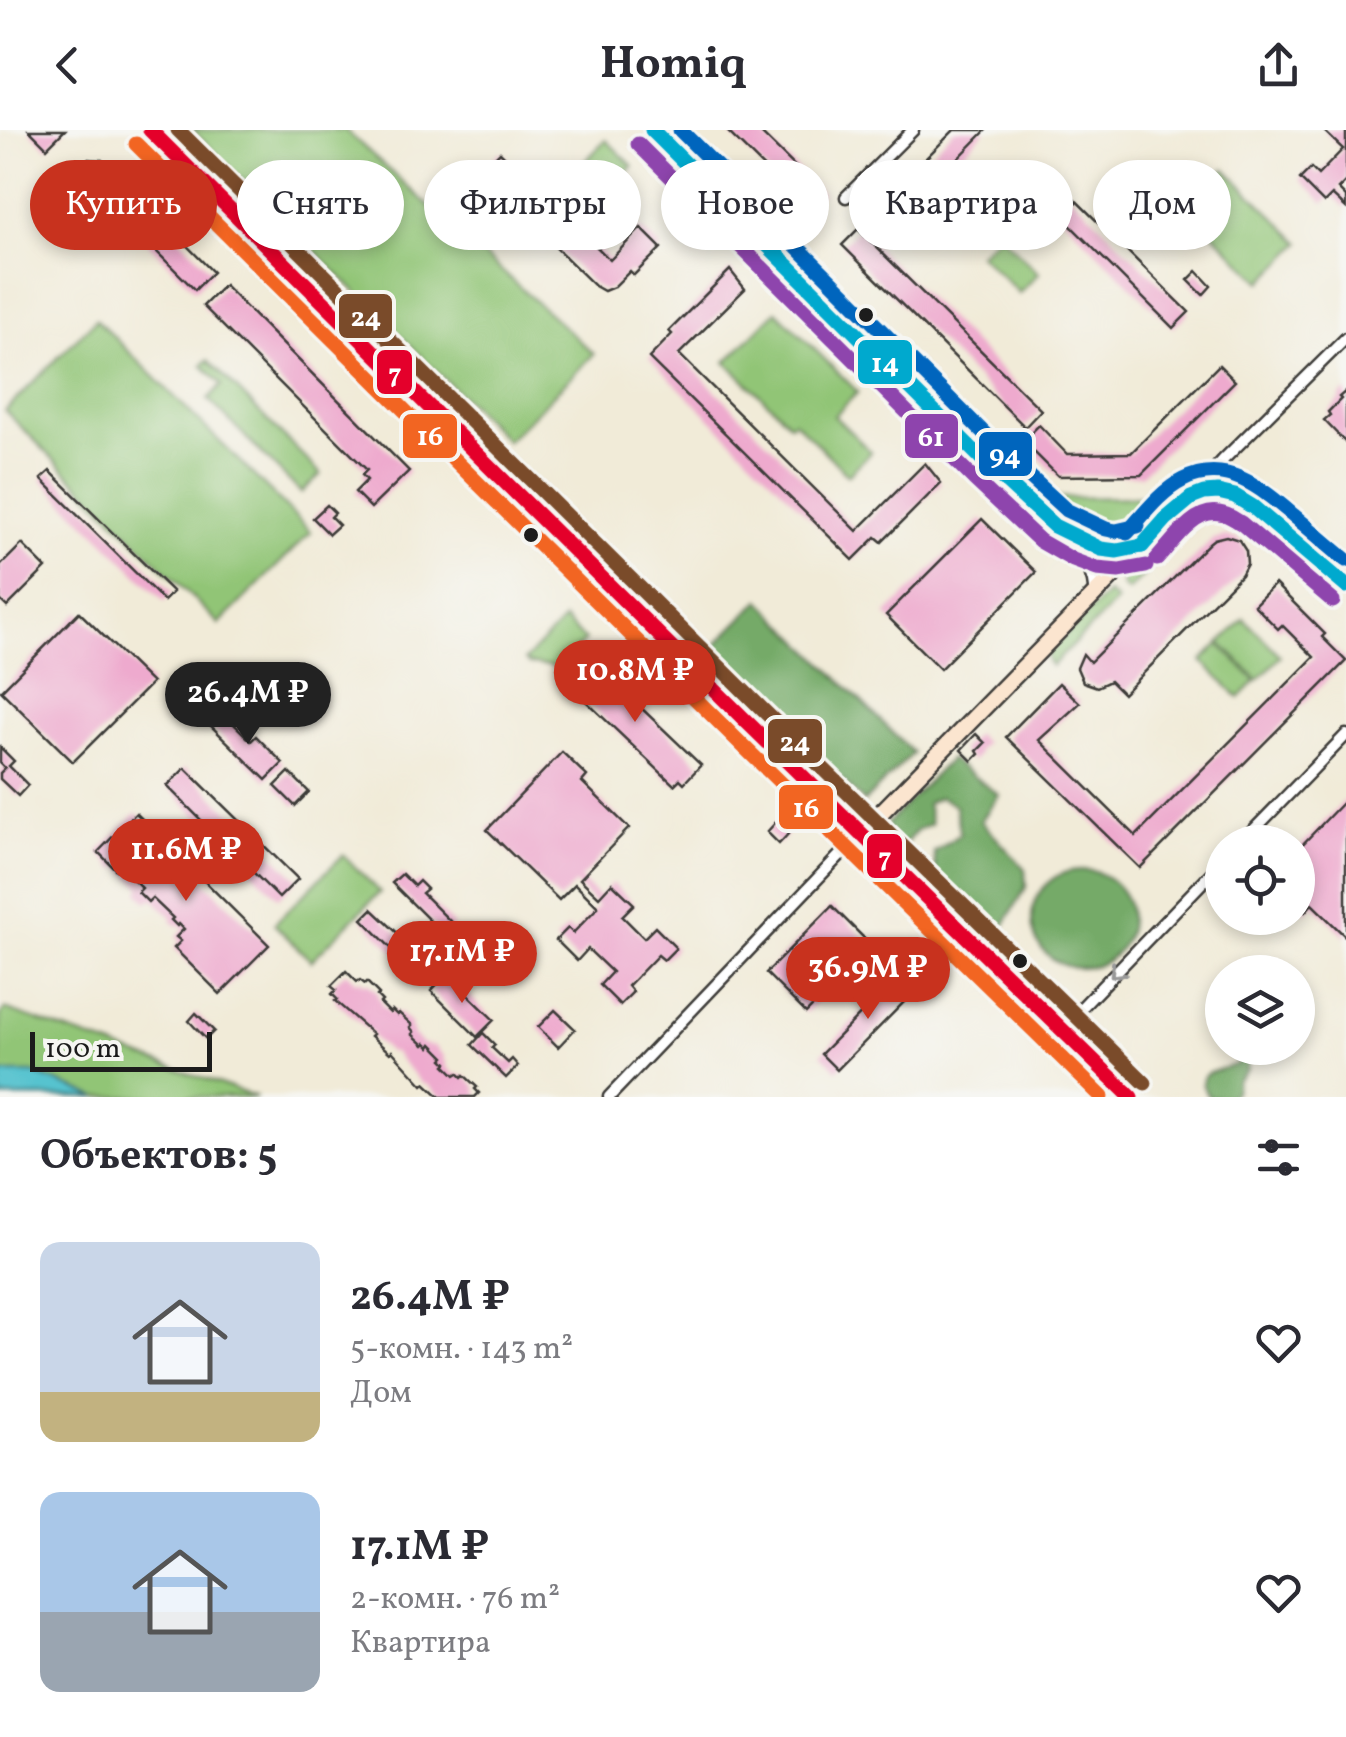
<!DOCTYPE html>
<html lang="ru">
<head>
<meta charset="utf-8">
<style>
  :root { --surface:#fff; --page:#f7f7f7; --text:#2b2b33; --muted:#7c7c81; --accent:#c8321e }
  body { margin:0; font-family:Vollkorn,serif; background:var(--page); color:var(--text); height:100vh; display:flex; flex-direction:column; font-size:38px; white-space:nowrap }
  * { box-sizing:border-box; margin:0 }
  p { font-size:32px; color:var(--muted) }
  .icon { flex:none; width:55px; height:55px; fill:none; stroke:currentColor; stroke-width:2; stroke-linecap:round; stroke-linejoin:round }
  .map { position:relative; height:967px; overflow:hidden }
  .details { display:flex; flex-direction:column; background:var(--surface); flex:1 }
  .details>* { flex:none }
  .hud { position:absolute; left:30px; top:30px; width:1288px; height:90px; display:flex; gap:20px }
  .controls { position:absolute; left:1205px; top:695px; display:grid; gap:20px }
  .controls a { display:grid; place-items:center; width:110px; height:110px; border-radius:50%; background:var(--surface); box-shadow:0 5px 15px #0003; font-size:50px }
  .scale { position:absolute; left:30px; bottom:25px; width:182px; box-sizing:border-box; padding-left:10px; border:5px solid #1c1c1c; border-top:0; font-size:28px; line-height:35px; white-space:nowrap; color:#1c1c1c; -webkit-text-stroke:8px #f6f6f2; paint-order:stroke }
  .price { position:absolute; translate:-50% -85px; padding:0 22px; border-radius:35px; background:var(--accent); color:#fff; font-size:32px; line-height:65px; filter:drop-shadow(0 2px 5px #0008) }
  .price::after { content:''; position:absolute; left:50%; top:60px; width:30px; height:22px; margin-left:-15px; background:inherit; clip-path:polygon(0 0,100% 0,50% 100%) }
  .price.selected { background:#222; color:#fff }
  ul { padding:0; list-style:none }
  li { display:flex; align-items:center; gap:30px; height:250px; padding:0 40px }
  li span { display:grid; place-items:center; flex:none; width:280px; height:200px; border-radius:20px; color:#555 }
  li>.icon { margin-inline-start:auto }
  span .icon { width:120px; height:120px; fill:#fffc; stroke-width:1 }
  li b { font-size:42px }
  h2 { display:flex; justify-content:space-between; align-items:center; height:120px; padding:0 40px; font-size:42px }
  .pill { padding:0 35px; border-radius:45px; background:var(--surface); box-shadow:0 5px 15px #0003; font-size:35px; line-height:90px }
  .pill.selected { background:var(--accent); color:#fff }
  header { display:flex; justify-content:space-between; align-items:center; height:130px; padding:0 40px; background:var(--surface); font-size:45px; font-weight:700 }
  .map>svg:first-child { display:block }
  .green { fill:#91c576; stroke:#567049; stroke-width:2.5 }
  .forest { fill:#74aa67; stroke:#486342; stroke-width:2.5 }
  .water { fill:#56c3cf; stroke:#397076; stroke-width:2.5 }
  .building { fill:#eeaace }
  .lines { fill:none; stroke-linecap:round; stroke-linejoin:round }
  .street-casing { stroke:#3c3b38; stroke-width:15 }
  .secondary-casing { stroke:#3c3b38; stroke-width:20 }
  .street { stroke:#fff; stroke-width:10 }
  .secondary { stroke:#fbe5cf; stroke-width:15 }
  .bus-1-casing { stroke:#f6f6f2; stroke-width:22 }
  .bus-2-casing { stroke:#f6f6f2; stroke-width:22 }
  .bus-3-casing { stroke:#f6f6f2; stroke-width:22 }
  .bus-4-casing { stroke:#f6f6f2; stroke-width:22 }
  .bus-5-casing { stroke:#f6f6f2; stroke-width:22 }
  .bus-6-casing { stroke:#f6f6f2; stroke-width:22 }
  .bus-1 { stroke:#00a9ce; stroke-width:15 }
  .bus-2 { stroke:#e4002b; stroke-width:15 }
  .bus-3 { stroke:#f26522; stroke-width:15 }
  .bus-4 { stroke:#7a4b2a; stroke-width:15 }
  .bus-5 { stroke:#8e44ad; stroke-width:15 }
  .bus-6 { stroke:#0065bd; stroke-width:15 }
  .oneway { stroke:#999 }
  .bus-dot { fill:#1c1c1c; stroke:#f6f6f2; stroke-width:4 }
  .line-badge { stroke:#f6f6f2; stroke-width:4 }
  .badge-label { font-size:28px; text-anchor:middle; font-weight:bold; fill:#fff }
</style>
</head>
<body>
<header><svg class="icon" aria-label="back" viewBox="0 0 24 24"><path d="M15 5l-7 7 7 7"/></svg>Homiq<svg class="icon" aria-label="share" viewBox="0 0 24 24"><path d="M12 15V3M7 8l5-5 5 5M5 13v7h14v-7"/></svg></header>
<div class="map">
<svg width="1346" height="967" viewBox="0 0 1346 967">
  <rect width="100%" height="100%" fill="#f6f6f2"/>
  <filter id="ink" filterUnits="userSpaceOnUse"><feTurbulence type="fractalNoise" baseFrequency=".01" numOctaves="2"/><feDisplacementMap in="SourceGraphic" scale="20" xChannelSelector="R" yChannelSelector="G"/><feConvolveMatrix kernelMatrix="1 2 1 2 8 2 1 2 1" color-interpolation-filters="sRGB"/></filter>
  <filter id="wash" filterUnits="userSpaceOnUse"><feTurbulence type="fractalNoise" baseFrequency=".0048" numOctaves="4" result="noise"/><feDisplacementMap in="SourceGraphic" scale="40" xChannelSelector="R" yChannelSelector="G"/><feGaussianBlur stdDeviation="2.25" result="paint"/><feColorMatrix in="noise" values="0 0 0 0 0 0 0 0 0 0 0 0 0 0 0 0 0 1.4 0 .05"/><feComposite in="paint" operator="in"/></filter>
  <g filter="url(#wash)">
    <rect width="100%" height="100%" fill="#f1ebd8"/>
    <g class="green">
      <path d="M192 0H345L594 224 507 311Z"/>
      <path d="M606 10 633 36 605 64 578 38Z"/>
      <path d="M1225 39 1301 113 1262 152 1187 78Z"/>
      <path d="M999 104 1039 143 1019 163 979 124Z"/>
      <path d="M776 181 858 262 834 286 871 322 848 345 794 291 790 294 726 232Z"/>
      <path d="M96 189 311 402 219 494 5 281Z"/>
      <path d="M878 205 1042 368 1150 367 1158 359 1166 373C1156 384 1145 399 1131 406 1099 420 1061 391 1037 373L881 219 874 208Z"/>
      <path d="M208 230 321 344 301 363 208 269 222 255 202 235Z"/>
      <path d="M1182 387 1192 397 1128 461 1123 458 1122 449Z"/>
      <path d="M1108 463 1117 471 1052 536 1048 532 1047 525 1052 518Z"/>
      <path d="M1244 489 1281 526 1258 550 1220 513Z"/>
      <path d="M564 490 585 510 560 537 529 534 525 530Z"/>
      <path d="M1219 514 1256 551 1239 568 1202 531Z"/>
      <path d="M343 725 380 762 311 831 274 794Z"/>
      <path d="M5 879 257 967H0V885Z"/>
    </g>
    <g class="forest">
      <path d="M760 470 913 623 864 672 711 519Z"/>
      <path d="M950 629 999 665 981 691 1025 739 1026 757 997 808 936 747 934 722 960 704 955 676 940 667 927 673 931 694 917 700 904 715 893 707 886 695Z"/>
      <circle cx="1081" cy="789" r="49"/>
      <path d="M1239 918H1270L1263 923 1248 921 1247 940 1237 950 1235 962 1228 967H1209C1186 935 1229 943 1240 931 1242 929 1242 926 1244 924Z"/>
    </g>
    <path class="water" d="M5 943H33L97 967H0V946Z"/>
    <g id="blocks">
      <g class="building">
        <path d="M29 0H65L47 18Z"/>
        <path d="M726 0H758L822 63 806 79Z"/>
        <path d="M954 0H986L937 50 920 34Z"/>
        <path d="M1323 0H1346V51L1338 59 1346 67V78L1332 65 1324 73 1300 49 1311 38 1318 45 1343 19Z"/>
        <path d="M500 22 610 130 641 98 661 118 634 145 630 141 614 157 604 161 595 156 541 103 537 107 483 52V39Z"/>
        <path d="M88 29 102 30 213 142 195 160 95 60 70 86 50 66Z"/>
        <path d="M1035 30 1189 182 1173 198 1020 45Z"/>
        <path d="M858 99 1041 280 1025 297 842 115Z"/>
        <path d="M730 140 745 159 679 224 857 401 925 333 941 353 882 412 876 407 853 430 649 228 672 204 669 201Z"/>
        <path d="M1197 141 1211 156 1203 165 1188 150Z"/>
        <path d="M224 155 409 341 371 378 355 362 367 350 362 345 367 340 203 176Z"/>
        <path d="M1219 235 1235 251 1141 345 1058 346 1023 311 1039 295 1067 324 1131 323Z"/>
        <path d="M1346 261V313L1324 290 1330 285 1328 282 1341 269 1339 267Z"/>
        <path d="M50 341 173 462 164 471 41 349Z"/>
        <path d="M327 375 335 383 331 387 339 395 329 404 313 388Z"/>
        <path d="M982 389 1036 442 940 539 886 485Z"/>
        <path d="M1226 406 1239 410 1246 421 1247 434 1241 445 1123 564 1110 551 1097 557 1083 552 1077 538 1083 524 1090 532 1209 413 1214 409Z"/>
        <path d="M22 414 46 438 7 477 0 470V436Z"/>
        <path d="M1275 454 1325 504 1322 507 1346 531 1140 738 1006 607 1059 553 1080 573 1039 610 1136 706 1314 527 1282 495 1278 499 1254 475Z"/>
        <path d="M79 482 152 553 73 632 1 561Z"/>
        <path d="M592 531 701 635 684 653 680 649 674 655 572 558 581 549 578 546Z"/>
        <path d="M223 583 251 611 256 606 283 633 266 650 211 596Z"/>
        <path d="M976 604 985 613 977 621 979 624 972 631 961 620Z"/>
        <path d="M0 617 14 631 9 636 28 655 18 666 0 649V643L5 638 0 633Z"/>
        <path d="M562 622 587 646 582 652 629 698 580 749 599 767 612 753 634 774 622 786 644 808 655 797 676 818 664 830 658 825 628 856 633 862 620 875 600 855 612 842 588 819 577 831 556 810 568 798 573 803 598 777 575 754 559 770 487 700Z"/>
        <path d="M185 638 298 749 279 768 167 656Z"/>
        <path d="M289 642 309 662 295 676 275 656Z"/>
        <path d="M1346 669V807L1312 774 1305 782 1298 775V765L1300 762 1298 760V719Z"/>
        <path d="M136 683 269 815 220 864 174 818 181 811 176 807 184 799 179 794 177 796 171 790 173 788 152 768 148 772 138 762 142 758 120 736 116 740 98 722Z"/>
        <path d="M787 690 792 695 787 701 789 703 779 714 767 702 777 691 782 696Z"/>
        <path d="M402 744 414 756 419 751 427 759 422 763 454 795 444 805 392 753Z"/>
        <path d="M832 776 872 816 806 883 766 843Z"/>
        <path d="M372 779 441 844 433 853 418 838 415 842 362 789Z"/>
        <path d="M480 801 504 825 489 839 465 815Z"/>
        <path d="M346 841 357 852 360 850 365 854 367 852 379 864 377 866 382 871 380 873 390 883 392 880 397 885 399 883 412 895 410 897 414 902 412 904 424 915 426 913 430 917 432 914 445 927 443 929 447 933 445 935 455 945 458 943 462 947 464 945 477 957 475 959 479 963 475 967H440L425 953 423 955 392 921 390 923 371 906 373 904 335 871 337 869 332 864 336 860 331 856Z"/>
        <path d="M447 844 494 890 477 907 431 861Z"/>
        <path d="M900 844 916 860 837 940 821 924Z"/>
        <path d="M555 880 575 899 558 917 538 897Z"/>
        <path d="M196 883 214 901 206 909 189 891Z"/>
        <path d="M483 903 495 915 492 918 508 933 512 929 518 936 506 948 472 915Z"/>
      </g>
    </g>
  </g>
  <g filter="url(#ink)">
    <use href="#blocks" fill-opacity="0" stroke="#3c3b38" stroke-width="2.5"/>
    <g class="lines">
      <g class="street-casing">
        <g id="street">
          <path d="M846 67 913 0"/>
          <path d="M1193 363 1223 330 1346 208"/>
          <path d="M1061 404C1077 424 1096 439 1094 465"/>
          <path d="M1242 712 1346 605"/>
          <path d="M1062 898 1222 732"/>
          <path d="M609 967 862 702"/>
        </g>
      </g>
      <g class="secondary-casing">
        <g id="secondary">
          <path d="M150 0 749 594 1131 967"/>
          <path d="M652 0 988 335 1054 396 1083 412 1101 419 1117 421 1142 416"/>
          <path d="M862 702 1189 368C1208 359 1222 358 1240 367L1346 456"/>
        </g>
      </g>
      <use href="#street" class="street"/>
      <use href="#secondary" class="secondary"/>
      <g class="bus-1-casing">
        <g id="bus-1">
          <path d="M652 0 988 335 1054 396 1101 419 1117 421 1142 416"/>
          <path d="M1142 416 1166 389 1191 368 1204 363 1218 362 1235 366 1253 377 1346 456"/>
        </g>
      </g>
      <g class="bus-2-casing">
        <path id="bus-2" d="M150 0 749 594 1131 967"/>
      </g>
      <g class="bus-3-casing">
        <path id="bus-3" d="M136 14 735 608 1102 967"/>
      </g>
      <g class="bus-4-casing">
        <path id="bus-4" d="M178 0 763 580 1145 953"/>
      </g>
      <g class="bus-5-casing">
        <g id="bus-5">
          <path d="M638 14 974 349 1040 411 1073 430 1097 439 1119 441 1146 436"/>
          <path d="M1157 429C1172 413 1194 378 1219 383 1228 384 1234 389 1241 393L1333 471"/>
        </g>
      </g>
      <g class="bus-6-casing">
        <g id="bus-6">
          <path d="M680 0 1002 321 1066 380 1106 399 1116 401 1138 396"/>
          <path d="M1127 403C1144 384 1161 361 1183 350 1226 328 1261 358 1293 385 1311 400 1328 415 1346 430"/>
        </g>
      </g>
      <use href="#bus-1" class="bus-1"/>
      <use href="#bus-2" class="bus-2"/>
      <use href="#bus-3" class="bus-3"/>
      <use href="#bus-4" class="bus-4"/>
      <use href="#bus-5" class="bus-5"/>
      <use href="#bus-6" class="bus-6"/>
    </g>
    <defs><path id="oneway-chevron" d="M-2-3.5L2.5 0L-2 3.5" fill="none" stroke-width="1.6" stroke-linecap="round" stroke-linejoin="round" transform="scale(2.5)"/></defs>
    <use class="oneway" href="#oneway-chevron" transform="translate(1116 842) rotate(134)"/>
  </g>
  <g class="bus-dot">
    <circle cx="866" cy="185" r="9"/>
    <circle cx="531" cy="405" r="9"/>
    <circle cx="1020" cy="831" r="9"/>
  </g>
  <g class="line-badge">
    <rect x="337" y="162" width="57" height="48" rx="10" fill="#7a4b2a"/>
    <rect x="856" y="208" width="58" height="48" rx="10" fill="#00a9ce"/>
    <rect x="375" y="218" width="39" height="48" rx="10" fill="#e4002b"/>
    <rect x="401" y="282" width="58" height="48" rx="10" fill="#f26522"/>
    <rect x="903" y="282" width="57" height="48" rx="10" fill="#8e44ad"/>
    <rect x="977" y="300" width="57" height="48" rx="10" fill="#0065bd"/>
    <rect x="766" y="587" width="58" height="48" rx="10" fill="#7a4b2a"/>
    <rect x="777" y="653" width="58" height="48" rx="10" fill="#f26522"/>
    <rect x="865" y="702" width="39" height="48" rx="10" fill="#e4002b"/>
  </g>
  <g class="badge-label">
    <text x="366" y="196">24</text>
    <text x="885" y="242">14</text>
    <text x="395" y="252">7</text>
    <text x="430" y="315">16</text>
    <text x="931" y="316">61</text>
    <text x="1005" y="334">94</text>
    <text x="795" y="621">24</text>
    <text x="806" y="687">16</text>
    <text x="885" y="736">7</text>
  </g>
</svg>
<div class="controls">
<a><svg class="icon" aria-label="locate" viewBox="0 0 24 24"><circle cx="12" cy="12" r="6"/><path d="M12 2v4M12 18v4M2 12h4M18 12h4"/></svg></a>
<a><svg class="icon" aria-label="layers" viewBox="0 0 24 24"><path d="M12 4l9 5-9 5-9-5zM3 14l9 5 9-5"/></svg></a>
</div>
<div class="scale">100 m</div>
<b class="price" style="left:635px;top:595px">10.8M ₽</b>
<b class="price selected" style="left:248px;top:617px">26.4M ₽</b>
<b class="price" style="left:186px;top:774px">11.6M ₽</b>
<b class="price" style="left:462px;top:876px">17.1M ₽</b>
<b class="price" style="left:868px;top:892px">36.9M ₽</b>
<div class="hud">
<a class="pill selected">Купить</a>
<a class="pill">Снять</a>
<a class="pill">Фильтры</a>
<a class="pill">Новое</a>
<a class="pill">Квартира</a>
<a class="pill">Дом</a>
</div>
</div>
<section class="details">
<h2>Объектов: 5<svg class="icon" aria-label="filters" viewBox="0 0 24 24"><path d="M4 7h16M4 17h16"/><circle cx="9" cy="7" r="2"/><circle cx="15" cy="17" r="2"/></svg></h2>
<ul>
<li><span style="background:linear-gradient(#c9d6e8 75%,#c2b280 0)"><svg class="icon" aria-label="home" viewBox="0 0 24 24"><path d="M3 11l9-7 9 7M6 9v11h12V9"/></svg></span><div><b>26.4M ₽</b><p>5-комн. · 143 m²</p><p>Дом</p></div><svg class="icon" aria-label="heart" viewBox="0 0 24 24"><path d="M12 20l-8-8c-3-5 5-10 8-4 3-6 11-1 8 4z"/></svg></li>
<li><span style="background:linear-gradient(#a9c7e8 60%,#9aa5b1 0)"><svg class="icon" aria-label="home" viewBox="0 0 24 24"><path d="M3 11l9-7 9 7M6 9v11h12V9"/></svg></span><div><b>17.1M ₽</b><p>2-комн. · 76 m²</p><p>Квартира</p></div><svg class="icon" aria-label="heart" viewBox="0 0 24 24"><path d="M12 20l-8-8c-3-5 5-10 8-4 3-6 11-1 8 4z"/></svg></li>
</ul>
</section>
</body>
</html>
